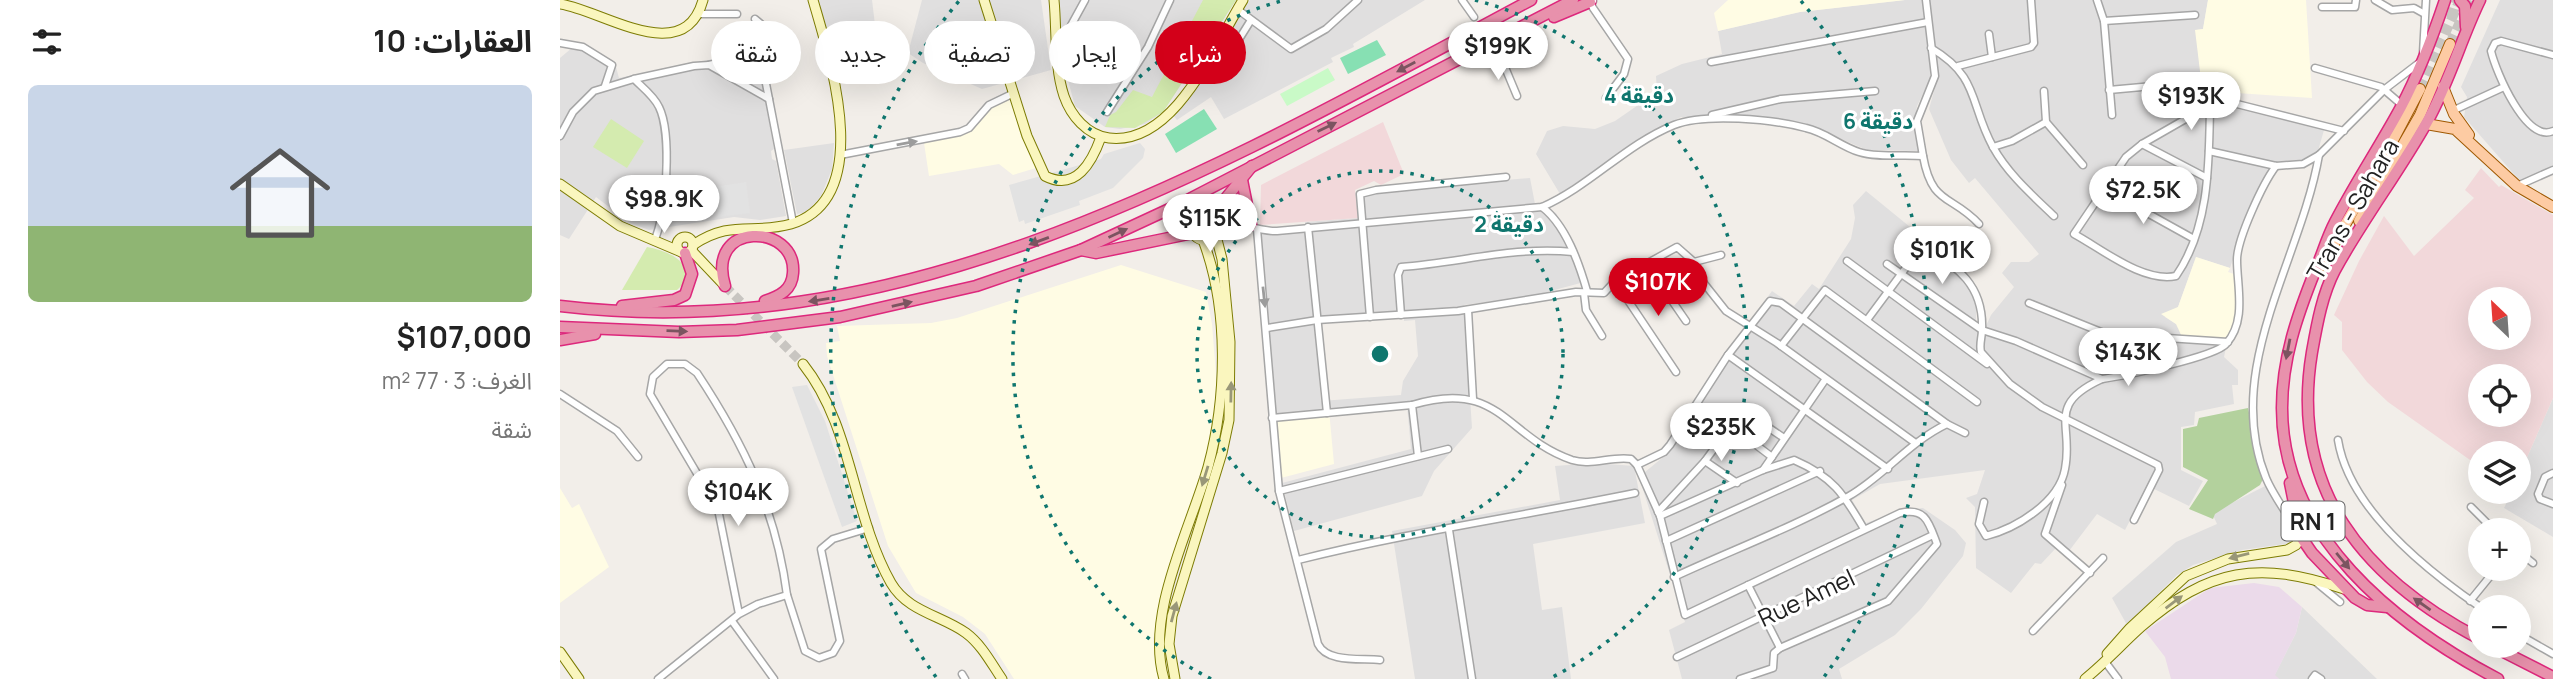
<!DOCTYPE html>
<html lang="ar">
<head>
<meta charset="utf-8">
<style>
  :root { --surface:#fff; --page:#f6f6f6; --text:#222; --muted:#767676; --accent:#d30019 }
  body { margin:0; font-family:Manrope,"Noto Sans Arabic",sans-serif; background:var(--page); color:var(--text); direction:rtl; height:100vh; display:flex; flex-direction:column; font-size:26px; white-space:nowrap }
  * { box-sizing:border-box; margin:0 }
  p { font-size:23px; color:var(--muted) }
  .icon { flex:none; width:38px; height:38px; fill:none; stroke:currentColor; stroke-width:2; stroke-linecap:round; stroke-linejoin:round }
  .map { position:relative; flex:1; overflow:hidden; direction:ltr }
  .details { display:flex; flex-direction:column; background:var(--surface); width:560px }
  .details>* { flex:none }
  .banner { position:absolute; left:21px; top:21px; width:665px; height:63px; direction:rtl; display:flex; gap:14px }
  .needle { width:46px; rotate:335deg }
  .fabs { position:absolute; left:1908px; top:287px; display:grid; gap:14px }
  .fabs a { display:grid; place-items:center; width:63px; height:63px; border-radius:50%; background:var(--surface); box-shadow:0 7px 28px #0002; font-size:35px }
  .price { position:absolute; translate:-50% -60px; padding:0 16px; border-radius:24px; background:#fff; color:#222; font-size:23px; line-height:46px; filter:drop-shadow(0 2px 4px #0008) }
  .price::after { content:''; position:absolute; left:50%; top:42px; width:21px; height:16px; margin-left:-10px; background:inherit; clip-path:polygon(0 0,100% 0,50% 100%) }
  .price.on { background:var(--accent); color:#fff }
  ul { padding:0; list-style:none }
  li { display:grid; align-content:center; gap:14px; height:371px; padding:0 28px }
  li span { display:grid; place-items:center; height:217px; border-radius:10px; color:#555 }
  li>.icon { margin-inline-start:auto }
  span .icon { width:126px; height:126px; fill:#fffc; stroke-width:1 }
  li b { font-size:30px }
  h2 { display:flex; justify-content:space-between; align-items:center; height:84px; padding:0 28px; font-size:30px }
  .pill { padding:0 24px; border-radius:32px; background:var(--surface); box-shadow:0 7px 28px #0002; font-size:24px; line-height:63px }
  .pill.on { background:var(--accent); color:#fff }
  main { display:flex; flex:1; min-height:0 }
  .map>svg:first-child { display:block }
  .residential { fill:#e0dfdf; fill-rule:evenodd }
  .commercial { fill:#f2d8da; fill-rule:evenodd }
  .industrial { fill:#ebdaea }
  .education { fill:#fffce4 }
  .grass { fill:#d4ebaf }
  .forest { fill:#b3d19d }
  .park { fill:#c9fac7 }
  .pitch { fill:#87e0b3 }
  .parking { fill:#e2e2e2 }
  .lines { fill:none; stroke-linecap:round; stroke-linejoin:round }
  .secondary-tunnel { stroke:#c8c5c1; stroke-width:9; stroke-dasharray:9 4.5; stroke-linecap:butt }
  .primary-tunnel { stroke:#c8c5c1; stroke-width:10; stroke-dasharray:10 5; stroke-linecap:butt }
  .highway-tunnel { stroke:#c8c5c1; stroke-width:10; stroke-dasharray:10 5; stroke-linecap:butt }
  .street-casing { stroke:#a6a6a6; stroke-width:9 }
  .secondary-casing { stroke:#7d7c04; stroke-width:11 }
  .primary-casing { stroke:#9f5800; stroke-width:12 }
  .highway-casing { stroke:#dd287c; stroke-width:13 }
  .street { stroke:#fff; stroke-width:6 }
  .secondary { stroke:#faf6be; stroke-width:9 }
  .primary { stroke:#fdcba3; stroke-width:10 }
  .highway { stroke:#e891ac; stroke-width:10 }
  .oneway { fill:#7b5460 }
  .oneway2 { fill:#9c9c9c }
  .oneway3 { fill:#999778 }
  .ring { fill:none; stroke:#0f766e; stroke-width:3.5; stroke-dasharray:3.5 7 }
  .labels { text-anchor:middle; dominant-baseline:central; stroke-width:6; stroke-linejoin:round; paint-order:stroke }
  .shield { fill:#fff; stroke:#646464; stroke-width:2 }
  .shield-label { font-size:23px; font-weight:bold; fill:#222 }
  .street-label { font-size:24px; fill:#222; stroke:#fff }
  .centre { fill:#0f766e; stroke:#fff; stroke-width:3.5 }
  .ring-label { font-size:21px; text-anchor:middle; font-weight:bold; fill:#0f766e; stroke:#fff; stroke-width:6; stroke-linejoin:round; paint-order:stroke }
</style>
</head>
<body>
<main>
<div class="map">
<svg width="1993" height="679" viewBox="0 0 1993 679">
  <rect width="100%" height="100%" fill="#f2eee9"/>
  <g class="residential">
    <path d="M255 0H312L315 25 266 36Z"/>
    <path d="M362 0H481L491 70 422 89 363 63 348 53Z"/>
    <path d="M497 0H676L603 112 585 124 560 129 545 127 515 106 503 62Z"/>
    <path d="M690 0H865L793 44 794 47 771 58 773 62 664 119 651 97 617 120 614 116Z"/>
    <path d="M1345 0H1648L1643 29 1636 30 1643 96 1766 123 1758 151 1737 162 1715 163 1693 199 1670 268 1636 257 1618 307 1605 317 1616 324 1668 338 1664 357 1678 370V385H1672L1674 404 1635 412 1634 425 1621 427V470L1643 481 1629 506 1588 486 1565 530 1537 514 1506 555 1496 548 1481 564 1475 563 1451 593 1416 568 1415 507 1406 498 1417 494 1425 470 1320 484 1292 500 1306 523 1343 510 1363 508 1395 530 1406 543 1403 556 1361 609 1335 635 1279 669 1282 679H1122L1109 630 1125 622 1079 477 1102 458 1186 326 1212 291 1234 306 1252 284 1259 289 1291 239 1295 218 1293 205 1306 191 1366 240 1401 275 1412 290 1416 304V321L1425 328 1431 315 1454 287 1442 273 1451 262H1469L1479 254 1415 178 1409 183 1391 160 1369 109 1376 84 1371 60 1370 80 1357 106 1354 125 1359 151 1307 150 1248 125 1189 119 1121 117 1090 133 1000 194 976 154 987 131 1003 126 1035 129 1055 121 1097 92 1096 76 1122 64 1162 54 1158 31 1240 12Z"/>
    <path d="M1940 0H1993V166L1960 181 1904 117 1907 97 1901 87Z"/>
    <path d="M19 42 49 59 56 67 59 78 153 59 202 82 214 149 211 151 212 159 216 161 226 216 200 220 174 217 89 230 70 223 36 197 9 239 0 235V58Z"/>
    <path d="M274 143 272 169 261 196 247 212 237 214 224 150Z"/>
    <path d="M970 178 975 204 996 213 1028 281 972 296 904 305 912 428 874 471 862 496 734 531 722 483 851 449 847 405 714 418 716 407 701 234 746 231 745 222 798 218 795 193ZM843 312 844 321 855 320 858 356 843 381 841 395 761 401 754 319Z"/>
    <path d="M1993 398V537L1944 508 1952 492H1958V478Z"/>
    <path d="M1035 463 1074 466 1085 523 973 544 982 610 1002 607 1011 679H855L832 531 1000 500 995 466Z"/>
    <path d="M1709 484 1732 543 1682 550 1633 565 1617 575 1567 625 1552 598 1616 542 1657 524 1652 513Z"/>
    <path d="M1742 607 1817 679H1719L1714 676 1736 633Z"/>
  </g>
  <g class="commercial">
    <path d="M823 122 844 174 821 185 814 181 795 190 798 218 700 225 701 185Z"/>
    <path d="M1921 168 1939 187 1941 185 1993 215V398L1958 478V453H1920V467L1828 402 1807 382 1782 350V322L1774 315 1799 261 1824 216 1854 256 1914 198 1905 190ZM1920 299H1958V338H1920ZM1920 376H1958V415H1920Z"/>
  </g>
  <path class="industrial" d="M1694 583 1719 587 1742 607 1736 633 1715 675 1719 679H1611L1605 657 1585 631 1650 588Z"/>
  <g class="education">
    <path d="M1168 0H1345L1240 12 1158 31 1154 13Z"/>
    <path d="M1648 0H1746L1752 98 1677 93 1643 96 1635 30 1643 29Z"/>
    <path d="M453 98 476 168 453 175 439 164 369 176 364 143 408 132 431 107Z"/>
    <path d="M1636 257 1670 268 1668 272 1677 275V315L1668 338 1622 337 1616 324 1601 314 1618 307Z"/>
    <path d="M561 265 646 292 652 324 657 387 648 454 593 639 599 679H454L425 634 403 617 356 593 328 546 267 356 266 343 280 341 277 326 371 323 397 318Z"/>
    <path d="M769 410 774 464 721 478 714 418Z"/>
    <path d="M0 488 12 508 19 504 49 567 0 603Z"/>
  </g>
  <g class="grass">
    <path d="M643 0H676L603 112 575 128 545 127 550 115 556 112 573 90 592 97Z"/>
    <path d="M51 119 84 141 67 168 33 147Z"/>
    <path d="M87 247C108 250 144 267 117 290H62Z"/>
  </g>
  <path class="forest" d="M1688 408 1704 477 1700 485 1655 514 1653 519 1629 509 1648 480 1623 467V429L1637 426 1639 418Z"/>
  <path class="park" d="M768 68 775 80 727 106 720 94Z"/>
  <g class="pitch">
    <path d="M817 40 826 55 788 74 780 58Z"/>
    <path d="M644 109 657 129 616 153 605 134Z"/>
  </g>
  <g class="parking">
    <path d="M544 33 573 48 562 69 533 54Z"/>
    <path d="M580 143 585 149 583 158 553 188 519 201 520 205 465 224 464 220 459 222 449 185 541 159 544 154Z"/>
    <path d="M186 182 190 213 158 217 154 187Z"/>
    <path d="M247 385 265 421 297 521 282 527 232 387Z"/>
  </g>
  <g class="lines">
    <path class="secondary-tunnel" d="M165 286 243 364"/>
    <g class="primary-tunnel">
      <path d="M1890 44 1910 0"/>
      <path d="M1860 89 1900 0"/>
    </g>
    <path class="highway-tunnel" d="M1891 18 1897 0"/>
    <g class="street-casing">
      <g id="street">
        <path d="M902 0 914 17"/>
        <path d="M1537 0 1544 21 1552 115"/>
        <path d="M1815 0 1832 10 1854 8 1863 13"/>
        <path d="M1033 1 1030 2 1033 8 1068 59 1064 74 1046 98"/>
        <path d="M1762 7H1795L1796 0"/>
        <path d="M677 9 731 49 766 29 798 0"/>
        <path d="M139 14H177"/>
        <path d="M195 19 201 24 200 53 209 99"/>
        <path d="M1544 21 1635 15"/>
        <path d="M1429 34 1432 57"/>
        <path d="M934 41 957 96"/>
        <path d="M0 43 23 47 52 65 45 86"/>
        <path d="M1371 48C1420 77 1409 103 1433 147 1448 174 1472 195 1494 216"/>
        <path d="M497 51 525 0"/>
        <path d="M1863 53 1866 0"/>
        <path d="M1993 55 1941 41 1935 43 1931 51C1936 72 1966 143 1993 131"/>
        <path d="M1151 62 1368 22"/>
        <path d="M149 65 200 53"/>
        <path d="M663 65 691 20"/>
        <path d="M1398 66 1471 47 1474 43 1471 0"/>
        <path d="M1755 68 1821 87 1842 105"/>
        <path d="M74 79C82 87 94 96 99 107 112 133 107 215 94 241"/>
        <path d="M1549 90 1604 85"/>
        <path d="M1484 91 1486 122 1523 165"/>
        <path d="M1650 105C1649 162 1650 227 1616 276 1583 283 1542 249 1514 234L1566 157 1582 144 1650 105 1673 103 1784 131"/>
        <path d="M1892 111 1944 87"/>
        <path d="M547 112 588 47 610 0"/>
        <path d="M1152 115 1221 99 1315 91"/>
        <path d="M0 136 13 112 34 91 74 79 134 66 149 65 209 99 233 223"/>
        <path d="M1582 144 1647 178"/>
        <path d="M1433 147 1452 141 1486 122"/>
        <path d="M1649 151 1716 166 1743 164 1759 155 1825 89 1859 63"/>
        <path d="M280 155 400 132 409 128 429 105 454 93"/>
        <path d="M1363 156C1372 206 1391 194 1419 224"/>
        <path d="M1957 186 1993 170"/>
        <path d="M1544 189 1634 239"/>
        <path d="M982 207C1006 225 1019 263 1027 291L1024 293 1026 310 1042 336"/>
        <path d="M655 223C679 218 694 232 717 231L982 207C1030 186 1065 145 1114 125 1145 113 1212 119 1246 128 1265 132 1280 146 1299 152 1317 158 1343 154 1363 156L1357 121 1375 76 1366 0"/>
        <path d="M748 227 767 413"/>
        <path d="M697 229 719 491 758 644C767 663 801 658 820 660"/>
        <path d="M1287 261 1427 364"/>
        <path d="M1134 262 1161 255"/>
        <path d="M1086 263 1126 321"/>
        <path d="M1327 264 1422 330 1456 341 1542 379"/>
        <path d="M1055 281 1116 372"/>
        <path d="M1469 303 1546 334 1668 342"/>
        <path d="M908 310 913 399"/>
        <path d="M841 315 838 275 841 267C899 263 954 246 1013 252"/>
        <path d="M810 317 800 194 816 190 946 177"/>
        <path d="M1307 320 1362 246C1398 266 1424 286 1422 330 1422 338 1419 344 1421 352L1450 384 1482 407 1598 465 1599 470 1574 520"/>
        <path d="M707 328 757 320 898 311 1016 292 1044 293 1055 281 1117 247 1134 262 1139 277 1166 311 1217 343 1354 442"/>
        <path d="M1221 346 1265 290 1417 402"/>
        <path d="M1168 355 1328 469"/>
        <path d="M0 394 57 431 78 457"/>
        <path d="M852 405 858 456"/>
        <path d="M712 418 852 405C940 378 945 437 1012 460 1031 466 1051 456 1071 459L1077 465 1100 516 1125 615 1340 513C1366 507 1369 523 1377 544L1328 601 1220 648 1214 653 1213 668 1180 679"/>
        <path d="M1171 426 1212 457"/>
        <path d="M1778 440C1789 509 1866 570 1920 607"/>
        <path d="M1145 461 1177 483"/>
        <path d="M1077 465 1104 452 1110 445 1168 355 1210 301 1221 303 1387 424 1405 433"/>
        <path d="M1203 470 1265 380"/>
        <path d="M1993 473 1985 477 1978 494 1980 499 1993 504"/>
        <path d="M1502 485 1485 534 1530 573"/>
        <path d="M719 491 888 449"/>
        <path d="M1424 502 1419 524 1426 536C1457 528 1499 502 1505 469 1514 425 1485 405 1542 379 1563 376 1655 357 1666 344 1687 321 1677 287 1677 260 1677 239 1703 183 1716 166"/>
        <path d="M1911 507 1934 530"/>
        <path d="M1098 512 1145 461 1181 412 1184 411 1224 438"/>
        <path d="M1100 516 1203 470 1234 460C1273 477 1283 493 1304 529"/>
        <path d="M1736 529C1726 512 1713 495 1706 478 1662 369 1741 260 1759 155"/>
        <path d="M889 530 912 679"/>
        <path d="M1106 541 1260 471"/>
        <path d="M1958 551 1973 563"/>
        <path d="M738 560C849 532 963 516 1075 493"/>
        <path d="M1114 577C1172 550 1234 527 1289 496 1325 475 1349 442 1387 424"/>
        <path d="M1757 583 1780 602"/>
        <path d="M1188 585 1220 648"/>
        <path d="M227 595 245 651 259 658 273 653 280 641 261 549 273 539 309 528"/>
        <path d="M1910 601 1936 569"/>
        <path d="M172 621 214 679"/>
        <path d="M1473 631 1543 558"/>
        <path d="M1958 634 1993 654"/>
        <path d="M1117 657 1373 535"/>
        <path d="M1546 663 1558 679"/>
        <path d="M402 674 405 679"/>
        <path d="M98 679 179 614 198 604 227 595C216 510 184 444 137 373L125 364H107L93 377 90 394 158 509 179 614"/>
        <path d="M1752 679 1755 675 1761 679"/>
      </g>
    </g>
    <g class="secondary-casing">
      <g id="secondary">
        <path d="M424 0 467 136 485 176C516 192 532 162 541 137"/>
        <path d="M494 0C497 31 494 66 504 96 511 116 527 135 549 138 614 146 654 47 683 0"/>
        <path d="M0 4C42 10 124 69 143 0"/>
        <path d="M0 184 60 226 119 251"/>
        <circle cx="644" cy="228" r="12"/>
        <circle cx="125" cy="245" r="8"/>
        <path d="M133 245C172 219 192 235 231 224 316 198 270 59 253 0"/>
        <path d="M131 250 165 286"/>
        <path d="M243 364C293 427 292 514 331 583 348 612 381 615 406 633 422 645 431 663 442 679"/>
        <path d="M0 652 19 679"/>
        <path d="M1547 654 1570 628 1626 576 1668 559 1727 550 1736 545 1741 537"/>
        <path d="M604 679C585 614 630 530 648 467 667 397 669 309 643 240"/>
        <path d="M615 679 609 644 612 616 662 453 669 420 670 342 662 259 655 232"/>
        <path d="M1525 679C1545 663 1562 644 1581 627 1649 568 1699 560 1784 589"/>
      </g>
    </g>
    <g class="primary-casing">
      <g id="primary">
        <path d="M1883 87 1894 114 1909 135"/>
        <path d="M1866 124 1895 129 1957 186 1993 207"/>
        <path d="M1799 221 1860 115 1890 44"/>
        <path d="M1761 266 1821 163 1860 89"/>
      </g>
    </g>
    <g class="highway-casing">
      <g id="highway">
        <path d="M1885 0C1873 36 1859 73 1841 107 1820 146 1795 183 1775 222 1767 237 1762 255 1755 271 1737 316 1722 359 1722 408 1722 536 1835 625 1938 679"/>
        <path d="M1900 0 1905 6 1906 27"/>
        <path d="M994 17 1030 2"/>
        <path d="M682 180 691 225"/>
        <path d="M652 220 662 203 692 166"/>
        <path d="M521 250 536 253 633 233"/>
        <path d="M165 286C145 220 237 223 233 273 232 290 220 296 205 301"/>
        <path d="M0 306C354 349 671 160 971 0"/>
        <path d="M62 306 114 300 125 295 132 274 125 253"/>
        <path d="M0 327 119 332 177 330 280 317 416 286 521 250 618 205 1013 0"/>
        <path d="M0 340 35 334"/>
        <path d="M1730 483 1741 537 1752 553 1795 598 1807 605 1827 607"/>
        <path d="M1920 639C1803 578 1729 489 1752 352 1757 324 1762 295 1775 270 1803 219 1839 172 1867 122 1889 83 1901 39 1920 0"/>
        <path d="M1932 646 1993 677"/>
      </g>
    </g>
    <use href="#street" class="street"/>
    <use href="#secondary" class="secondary"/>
    <use href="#primary" class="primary"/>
    <use href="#highway" class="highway"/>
  </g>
  <defs><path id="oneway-solid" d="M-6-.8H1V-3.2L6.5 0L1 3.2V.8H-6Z" transform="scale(1.75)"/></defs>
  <g class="oneway">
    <use href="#oneway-solid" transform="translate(846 67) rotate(152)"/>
    <use href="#oneway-solid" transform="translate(767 127) rotate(-26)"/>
    <use href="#oneway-solid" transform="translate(558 233) rotate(-25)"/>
    <use href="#oneway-solid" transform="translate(479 241) rotate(160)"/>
    <use href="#oneway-solid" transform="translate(259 300) rotate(171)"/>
    <use href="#oneway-solid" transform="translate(342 304) rotate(-13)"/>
    <use href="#oneway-solid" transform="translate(117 331) rotate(2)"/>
    <use href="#oneway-solid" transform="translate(1728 349) rotate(101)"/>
    <use href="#oneway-solid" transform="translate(1783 561) rotate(50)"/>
    <use href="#oneway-solid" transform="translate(1862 604) rotate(-145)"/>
  </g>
  <g class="oneway2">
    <use href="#oneway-solid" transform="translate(347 143) rotate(-10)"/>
    <use href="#oneway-solid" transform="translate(704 297) rotate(84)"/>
  </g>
  <g class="oneway3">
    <use href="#oneway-solid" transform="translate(671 392) rotate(-89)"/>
    <use href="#oneway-solid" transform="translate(645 476) rotate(107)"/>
    <use href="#oneway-solid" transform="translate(1679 556) rotate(166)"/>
    <use href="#oneway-solid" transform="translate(1614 602) rotate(-37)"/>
    <use href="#oneway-solid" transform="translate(614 612) rotate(-75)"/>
  </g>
  <g class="ring">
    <circle cx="820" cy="354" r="183"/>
    <path d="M651 679A366 366 0 0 1 725 0M915 0A366 366 0 0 1 989 679"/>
    <path d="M376 677A549 549 0 0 1 399 1M1241 1A549 549 0 0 1 1264 677"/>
  </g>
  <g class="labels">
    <rect class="shield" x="1721.5" y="501.5" width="63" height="39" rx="5"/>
    <g class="shield-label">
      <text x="1753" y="521">RN 1</text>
    </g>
    <g class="street-label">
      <text transform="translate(1792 209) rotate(-60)">Trans - Sahara</text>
      <text transform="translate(1246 597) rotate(-25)">Rue Amel</text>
    </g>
  </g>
  <circle cx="820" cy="354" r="10" class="centre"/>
  <g class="ring-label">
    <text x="1079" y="103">4 دقيقة</text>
    <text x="1318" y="129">6 دقيقة</text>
    <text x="949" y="232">2 دقيقة</text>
  </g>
</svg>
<div class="fabs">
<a><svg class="needle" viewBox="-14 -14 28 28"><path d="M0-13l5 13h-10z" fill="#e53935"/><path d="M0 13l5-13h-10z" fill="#767676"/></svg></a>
<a><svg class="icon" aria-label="locate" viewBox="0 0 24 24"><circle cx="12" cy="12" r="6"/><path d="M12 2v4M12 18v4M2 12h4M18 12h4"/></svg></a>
<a><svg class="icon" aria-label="layers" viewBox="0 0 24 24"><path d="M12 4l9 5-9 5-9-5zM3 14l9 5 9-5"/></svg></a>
<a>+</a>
<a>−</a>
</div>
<b class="price" style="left:938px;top:82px">$199K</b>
<b class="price" style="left:1631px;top:132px">$193K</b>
<b class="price" style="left:1583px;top:226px">$72.5K</b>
<b class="price" style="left:104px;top:235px">$98.9K</b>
<b class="price" style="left:650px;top:254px">$115K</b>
<b class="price" style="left:1382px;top:286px">$101K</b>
<b class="price on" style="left:1098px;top:318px">$107K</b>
<b class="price" style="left:1568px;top:388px">$143K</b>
<b class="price" style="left:1161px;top:463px">$235K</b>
<b class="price" style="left:178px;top:528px">$104K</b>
<div class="banner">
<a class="pill on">شراء</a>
<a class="pill">إيجار</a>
<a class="pill">تصفية</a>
<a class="pill">جديد</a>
<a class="pill">شقة</a>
</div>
</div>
<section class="details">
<h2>العقارات: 10<svg class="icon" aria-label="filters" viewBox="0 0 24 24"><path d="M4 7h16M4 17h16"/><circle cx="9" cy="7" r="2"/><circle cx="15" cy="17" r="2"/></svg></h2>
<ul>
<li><span style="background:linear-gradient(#c9d6e8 65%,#8fb573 0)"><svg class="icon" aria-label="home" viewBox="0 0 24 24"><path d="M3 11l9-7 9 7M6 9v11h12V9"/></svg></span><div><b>$107,000</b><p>الغرف: 3 · 77 m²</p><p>شقة</p></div></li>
</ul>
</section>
</main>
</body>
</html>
